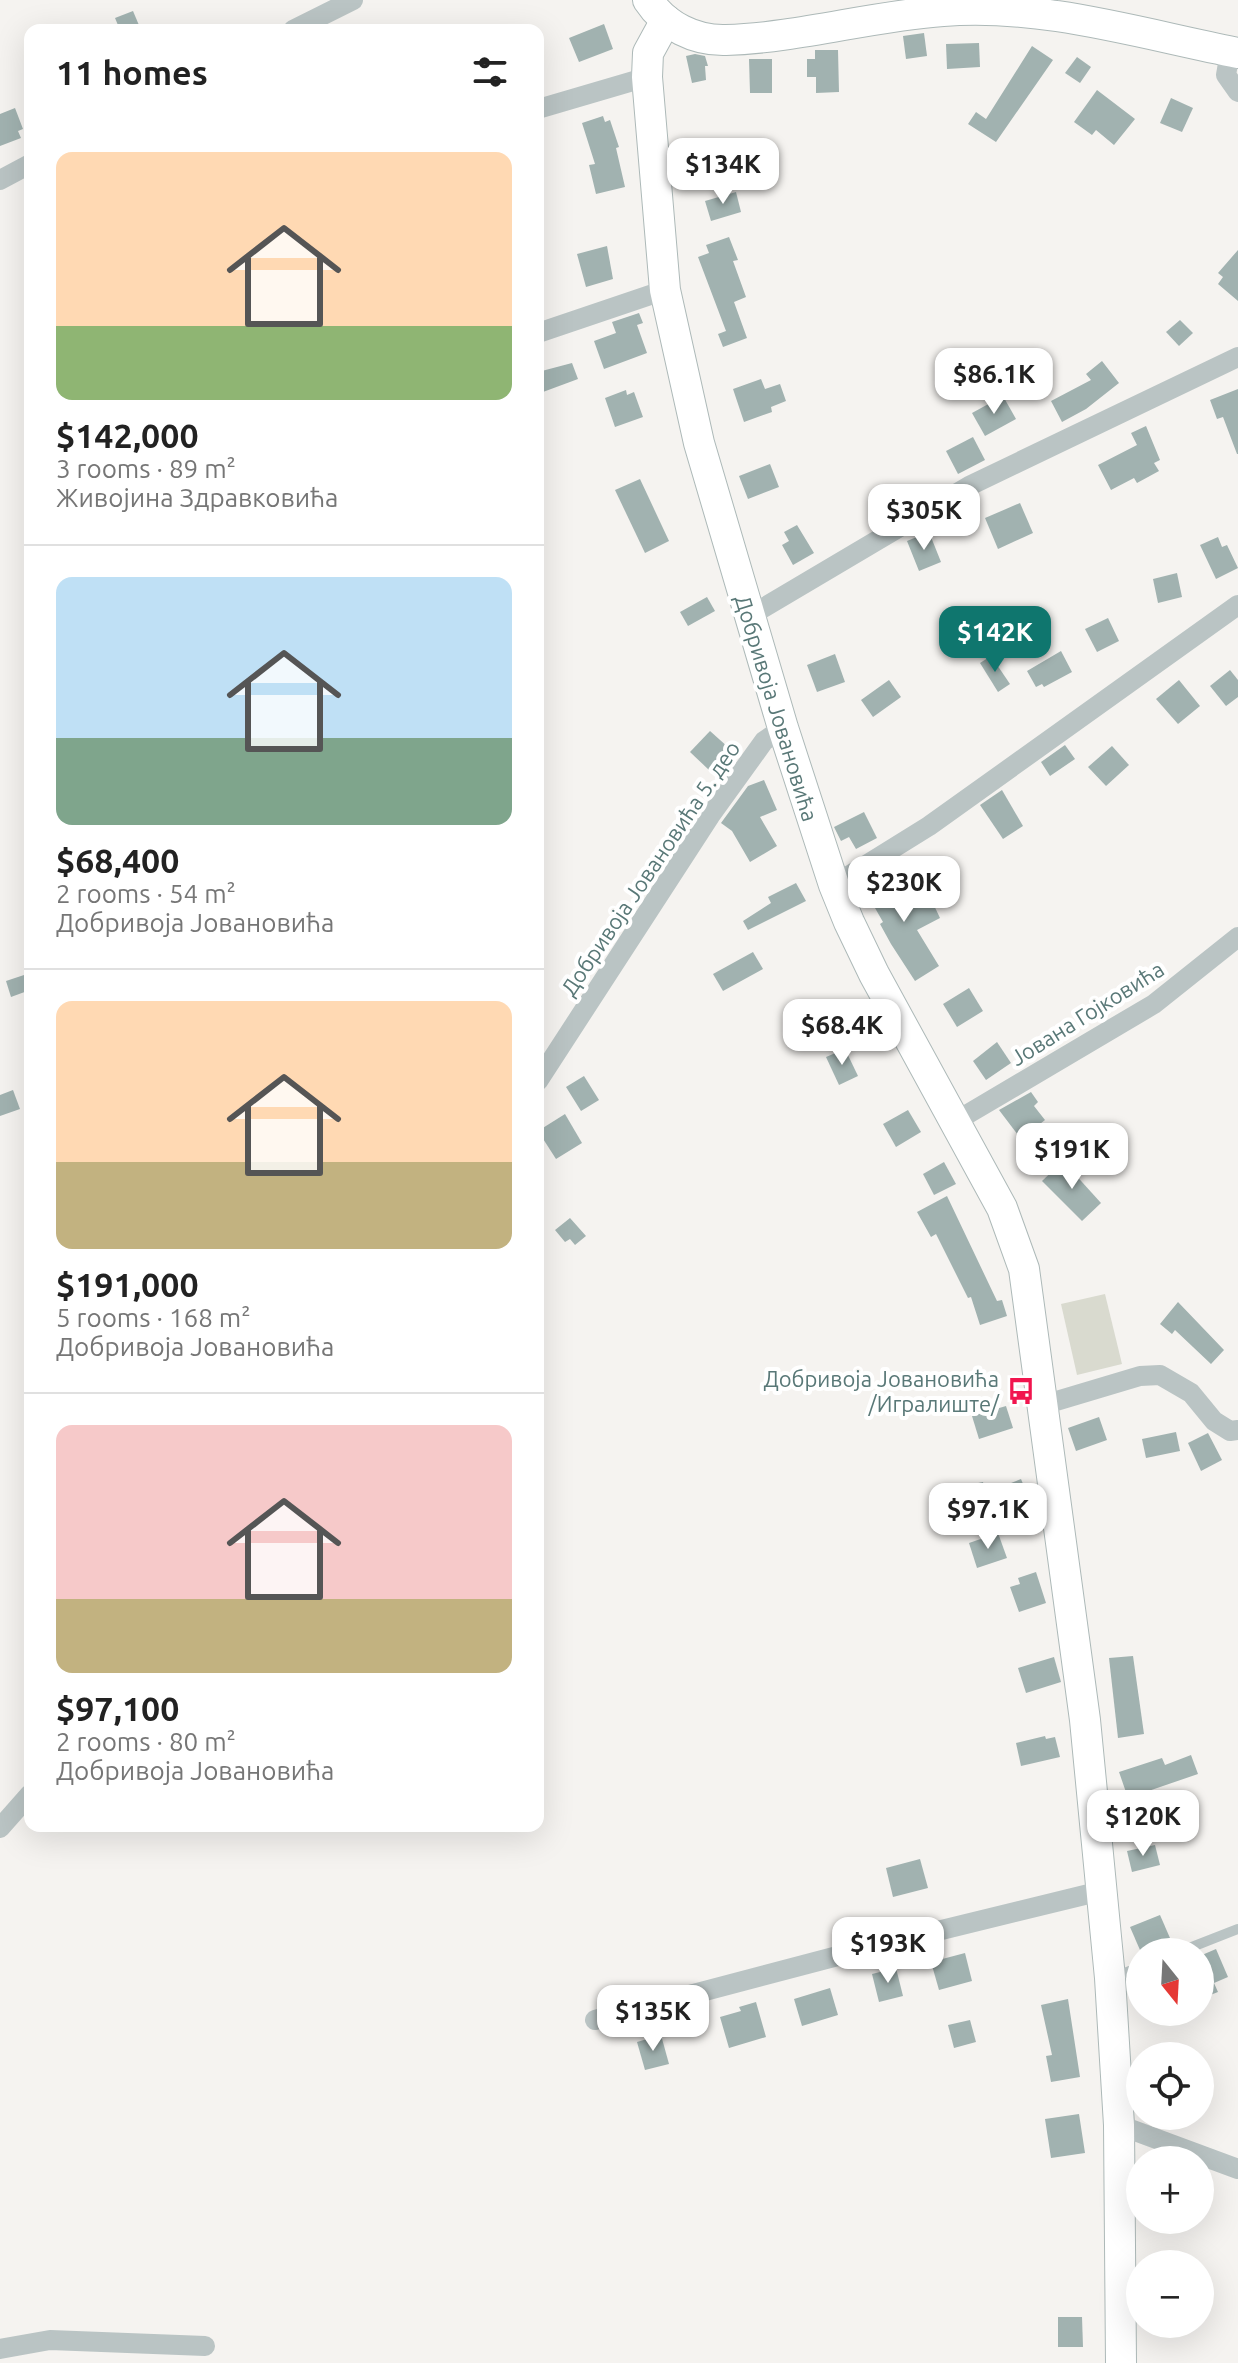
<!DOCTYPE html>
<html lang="en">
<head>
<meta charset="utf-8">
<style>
  :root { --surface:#fff; --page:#f2f2f2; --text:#222; --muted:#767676; --line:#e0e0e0; --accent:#0f766e }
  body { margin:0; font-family:Ubuntu,sans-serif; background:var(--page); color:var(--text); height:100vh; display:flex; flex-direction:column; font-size:30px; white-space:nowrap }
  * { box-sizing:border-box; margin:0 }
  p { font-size:26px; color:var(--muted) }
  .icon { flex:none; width:44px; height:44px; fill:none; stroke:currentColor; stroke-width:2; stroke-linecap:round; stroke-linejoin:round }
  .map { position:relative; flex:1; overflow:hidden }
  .panel { position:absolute; left:24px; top:24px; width:520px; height:1808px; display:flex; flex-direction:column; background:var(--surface); border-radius:16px; box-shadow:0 8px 32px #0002 }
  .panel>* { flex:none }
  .needle { width:52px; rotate:162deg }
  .controls { position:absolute; left:1126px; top:1938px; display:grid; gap:16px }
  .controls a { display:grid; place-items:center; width:88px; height:88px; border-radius:50%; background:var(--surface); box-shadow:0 8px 32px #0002; font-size:40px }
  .price { position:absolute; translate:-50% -68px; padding:0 18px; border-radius:16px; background:#fff; color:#222; font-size:26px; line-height:52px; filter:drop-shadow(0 2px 4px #0008) }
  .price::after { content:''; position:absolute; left:50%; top:48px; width:24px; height:18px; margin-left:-12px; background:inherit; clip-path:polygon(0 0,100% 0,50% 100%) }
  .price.selected { background:var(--accent); color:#fff }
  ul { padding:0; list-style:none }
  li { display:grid; align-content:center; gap:16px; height:424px; padding:0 32px }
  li+li { border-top:2px solid var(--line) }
  li span { display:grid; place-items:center; height:248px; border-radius:16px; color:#555 }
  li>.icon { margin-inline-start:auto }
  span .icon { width:144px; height:144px; fill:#fffc; stroke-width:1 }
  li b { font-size:34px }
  h2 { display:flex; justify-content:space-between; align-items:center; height:96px; padding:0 32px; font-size:34px }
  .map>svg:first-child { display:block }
  .green { fill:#d9dacf }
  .building { fill:#a1b2b0 }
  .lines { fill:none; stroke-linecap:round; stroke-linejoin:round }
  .secondary-casing { stroke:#adb9b8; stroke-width:32 }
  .lane { stroke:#bac4c4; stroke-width:10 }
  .street { stroke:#bac4c4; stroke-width:20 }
  .secondary { stroke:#fff; stroke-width:30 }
  .labels { text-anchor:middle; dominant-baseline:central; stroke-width:8; stroke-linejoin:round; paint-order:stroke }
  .street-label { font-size:22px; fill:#597877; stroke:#fff }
  .poi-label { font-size:22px; fill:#597877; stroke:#fff; text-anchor:end }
</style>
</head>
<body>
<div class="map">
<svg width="1238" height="2363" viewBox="0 0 1238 2363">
  <rect width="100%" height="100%" fill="#f5f3f0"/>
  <path class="green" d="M1105 1294 1122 1364 1077 1375 1061 1304Z"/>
  <g class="building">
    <path d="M133 11 141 30H120L115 18Z"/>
    <path d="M604 24 613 49 579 62 569 38Z"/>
    <path d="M924 33 927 56 906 59 903 36Z"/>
    <path d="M979 43 980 67 947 69 946 44Z"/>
    <path d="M1032 46 1053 60 996 142 968 124 976 112 986 119Z"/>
    <path d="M815 50H838L839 92 816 93V77H807V59H815Z"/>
    <path d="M695 54 705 56 708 66H705L706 80 692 83 686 56Z"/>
    <path d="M1077 57 1091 67 1080 83 1065 73Z"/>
    <path d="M749 59H772V93H750Z"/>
    <path d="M1097 90 1135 119 1114 145 1096 130 1092 135 1074 122Z"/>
    <path d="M1171 98 1193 108 1182 132 1160 123Z"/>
    <path d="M15 108 23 129 18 131 21 138 0 146V114Z"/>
    <path d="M603 116 605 122 610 120 619 147 616 148 625 187 596 194 589 165 595 164 582 123Z"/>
    <path d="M736 192 741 212 711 221 705 201Z"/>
    <path d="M729 237 738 260 733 261 746 297 734 302 747 338 723 347 718 334 726 331 698 257 709 253 706 245Z"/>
    <path d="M607 246 613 279 586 287 577 254Z"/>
    <path d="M1238 250V301L1218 284 1223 277 1218 273Z"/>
    <path d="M639 313 643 323 637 325 647 353 604 369 594 341 616 333 612 322Z"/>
    <path d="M1180 320 1193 333 1179 346 1166 332Z"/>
    <path d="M1102 361 1119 383 1086 409 1062 422 1051 401 1091 380 1086 374Z"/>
    <path d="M572 363 578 379 543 392 538 372Z"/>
    <path d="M761 379 765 389 780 384 786 401 771 407 772 412 744 422 733 389Z"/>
    <path d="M1238 389V454H1237L1223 417 1217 419 1210 400Z"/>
    <path d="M626 390 627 395 634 392 643 417 615 427 605 398Z"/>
    <path d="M1003 396 1016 419 985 436 972 413Z"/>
    <path d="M1146 426 1160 460 1154 463 1159 471 1137 483 1134 478 1111 490 1098 465 1137 445 1131 433Z"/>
    <path d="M973 437 985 460 958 474 946 451Z"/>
    <path d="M770 464 779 487 748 499 739 476Z"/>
    <path d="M640 479 669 541 645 553 615 490Z"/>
    <path d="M1020 503 1033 533 998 549 985 518Z"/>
    <path d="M797 525 814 553 793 565 782 545 789 541 784 532Z"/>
    <path d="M929 532 941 562 919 571 907 541Z"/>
    <path d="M1218 537 1222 547 1227 545 1238 568 1216 579 1200 545Z"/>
    <path d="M1177 573 1182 597 1158 603 1153 579Z"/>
    <path d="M707 597 715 611 688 626 680 612Z"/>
    <path d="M1108 618 1119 641 1097 652 1085 629Z"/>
    <path d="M1061 651 1072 672 1044 687 1042 684 1036 687 1027 671Z"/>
    <path d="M835 654 845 682 817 692 807 665Z"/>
    <path d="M991 656 1010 684 998 692 980 663Z"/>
    <path d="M1230 670 1238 680V697L1226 706 1210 686Z"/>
    <path d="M889 680 901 697 873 717 861 700Z"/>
    <path d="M1179 680 1200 706 1178 724 1156 699Z"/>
    <path d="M710 731 729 748 709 770 690 752Z"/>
    <path d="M1065 745 1075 759 1050 776 1041 762Z"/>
    <path d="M1112 746 1129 765 1106 786 1088 767Z"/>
    <path d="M764 780 777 810 760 817 777 846 750 862 732 831 721 823 748 786Z"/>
    <path d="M1002 790 1023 826 1003 839 980 805Z"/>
    <path d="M864 812 877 838 856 849 849 837 841 841 834 827Z"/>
    <path d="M882 872 883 875 887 873 904 902 917 896 921 904 931 899 940 918 917 930 939 966 915 981 891 944 880 924 883 922 863 887Z"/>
    <path d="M796 883 806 901 748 930 743 921 771 903 768 897Z"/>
    <path d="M753 952 763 969 723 991 713 974Z"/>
    <path d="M30 973V990L11 997 6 981Z"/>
    <path d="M969 988 983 1011 957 1027 943 1004Z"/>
    <path d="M853 999 865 1020 841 1033 829 1013Z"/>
    <path d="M997 1042 1011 1063 986 1080 973 1061Z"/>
    <path d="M845 1049 858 1076 839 1085 826 1057Z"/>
    <path d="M584 1076 599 1100 581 1111 566 1087Z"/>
    <path d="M13 1090 20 1109 0 1116V1095Z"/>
    <path d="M1031 1092 1038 1102 1034 1106 1045 1120 1021 1139 999 1110Z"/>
    <path d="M908 1110 921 1132 896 1147 883 1124Z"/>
    <path d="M565 1114 582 1143 556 1159 538 1131Z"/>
    <path d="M1063 1161 1101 1203 1082 1221 1042 1181Z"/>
    <path d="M944 1162 956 1184 934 1195 923 1174Z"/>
    <path d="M947 1196 997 1301 1002 1300 1007 1316 980 1325 971 1297 968 1298 936 1234 931 1237 917 1212Z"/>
    <path d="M570 1218 586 1236 575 1245 570 1239 565 1242 555 1230Z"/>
    <path d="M1178 1302 1224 1350 1211 1364 1175 1330 1172 1334 1160 1324Z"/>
    <path d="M1006 1406 1013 1428 979 1439 972 1416Z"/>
    <path d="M1099 1417 1107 1440 1076 1451 1068 1428Z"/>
    <path d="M1176 1432 1180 1451 1146 1458 1142 1439Z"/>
    <path d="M1208 1433 1222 1460 1201 1471 1188 1443Z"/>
    <path d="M1021 1479 1028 1496 963 1516 954 1488 983 1482 986 1493Z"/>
    <path d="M998 1533 1007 1558 977 1568 969 1543Z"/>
    <path d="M1036 1572 1046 1603 1019 1612 1010 1587 1020 1584 1018 1578Z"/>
    <path d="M1133 1656 1144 1734 1118 1738 1109 1658Z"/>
    <path d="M1054 1657 1061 1682 1026 1693 1018 1668Z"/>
    <path d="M1045 1736 1046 1739 1055 1737 1060 1757 1021 1766 1016 1743Z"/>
    <path d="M1191 1755 1198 1774 1128 1798 1119 1772 1162 1758 1165 1765Z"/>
    <path d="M1155 1845 1160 1865 1132 1872 1127 1851Z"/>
    <path d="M920 1859 928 1888 893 1897 886 1868Z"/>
    <path d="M1160 1915 1170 1938 1140 1950 1130 1927Z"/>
    <path d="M1216 1949 1228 1977 1214 1983 1218 1992 1200 1999V1952L1202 1955Z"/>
    <path d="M965 1953 972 1981 939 1990 931 1962Z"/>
    <path d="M896 1968 903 1996 879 2002 872 1974Z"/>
    <path d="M830 1988 838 2015 802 2026 794 1999Z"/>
    <path d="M1068 1999 1080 2077 1051 2082 1046 2056 1052 2055 1041 2005Z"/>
    <path d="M756 2002 766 2037 729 2048 720 2017 741 2011 739 2007Z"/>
    <path d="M970 2020 976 2042 954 2048 948 2025Z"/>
    <path d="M661 2035 669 2064 645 2070 637 2042Z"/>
    <path d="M1079 2114 1085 2153 1051 2158 1045 2119Z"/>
    <path d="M1058 2317H1082L1083 2347H1058Z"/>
  </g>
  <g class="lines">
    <g class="secondary-casing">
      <g id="secondary">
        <path d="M648 0C665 26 695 41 726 40 798 38 871 16 943 11 1043 3 1141 34 1238 53"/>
        <path d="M666 20 648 53 647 77 665 290 699 443 783 728 834 885 849 922 874 974 1002 1208 1024 1269 1085 1720 1110 1978 1119 2125 1121 2363"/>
      </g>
    </g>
    <g class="lane">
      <path d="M1179 1952 1238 1929"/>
      <path d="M1112 1978 1140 1967"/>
    </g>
    <g class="street">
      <path d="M293 30 353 0"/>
      <path d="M1230 52 1226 75 1238 92"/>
      <path d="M538 109 647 77"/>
      <path d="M0 180 30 164"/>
      <path d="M538 333 665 290"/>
      <path d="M748 617 969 486 1238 357"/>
      <path d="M834 885 929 826 1238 605"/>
      <path d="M538 1081 710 816 764 741 783 728"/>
      <path d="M956 1121 1154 1004 1238 937"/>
      <path d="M1043 1405 1140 1376 1160 1375 1191 1393 1214 1421 1230 1431 1238 1430"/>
      <path d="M0 1828 30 1794"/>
      <path d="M595 2020 868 1948 1101 1891"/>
      <path d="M1119 2125 1238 2169"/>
      <path d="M0 2349 50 2340 205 2346"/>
    </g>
    <use href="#secondary" class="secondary"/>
  </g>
  <defs>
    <g id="bus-bare" transform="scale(2.16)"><path d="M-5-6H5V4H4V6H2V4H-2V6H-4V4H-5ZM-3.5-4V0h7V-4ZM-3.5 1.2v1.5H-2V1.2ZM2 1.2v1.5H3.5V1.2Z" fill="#f1154e" stroke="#fff" stroke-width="2.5" paint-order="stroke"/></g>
  </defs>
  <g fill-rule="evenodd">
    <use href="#bus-bare" x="1021" y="1391"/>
  </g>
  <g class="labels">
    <g class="street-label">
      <text transform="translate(777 708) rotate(73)">Добривоја Јовановића</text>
      <text transform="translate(650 868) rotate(-56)">Добривоја Јовановића 5. део</text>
      <text transform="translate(1087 1013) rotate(-32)">Јована Гојковића</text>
    </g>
    <g class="poi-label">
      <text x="999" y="1378">Добривоја Јовановића<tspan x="999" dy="25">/Игралиште/</tspan></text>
    </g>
  </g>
</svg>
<div class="controls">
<a><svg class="needle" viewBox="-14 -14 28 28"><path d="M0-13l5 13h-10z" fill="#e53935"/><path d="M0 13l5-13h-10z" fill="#767676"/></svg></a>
<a><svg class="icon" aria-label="locate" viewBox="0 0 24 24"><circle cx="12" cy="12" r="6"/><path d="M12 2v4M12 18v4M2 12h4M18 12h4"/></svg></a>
<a>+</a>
<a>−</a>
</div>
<b class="price" style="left:723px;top:206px">$134K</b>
<b class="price" style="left:994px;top:416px">$86.1K</b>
<b class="price" style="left:924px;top:552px">$305K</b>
<b class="price selected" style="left:995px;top:674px">$142K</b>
<b class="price" style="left:904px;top:924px">$230K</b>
<b class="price" style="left:842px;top:1067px">$68.4K</b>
<b class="price" style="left:1072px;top:1191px">$191K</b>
<b class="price" style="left:988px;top:1551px">$97.1K</b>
<b class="price" style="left:1143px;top:1858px">$120K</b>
<b class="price" style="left:888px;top:1985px">$193K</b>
<b class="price" style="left:653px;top:2053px">$135K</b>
<section class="panel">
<h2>11 homes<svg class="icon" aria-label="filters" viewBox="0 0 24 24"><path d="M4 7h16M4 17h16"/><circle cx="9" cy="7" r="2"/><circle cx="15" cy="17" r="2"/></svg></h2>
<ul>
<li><span style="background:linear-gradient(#ffd9b3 70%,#8fb573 0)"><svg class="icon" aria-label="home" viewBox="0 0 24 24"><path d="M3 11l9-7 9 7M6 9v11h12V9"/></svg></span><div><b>$142,000</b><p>3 rooms · 89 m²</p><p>Живојина Здравковића</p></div></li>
<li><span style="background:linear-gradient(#bfe0f5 65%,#7fa58c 0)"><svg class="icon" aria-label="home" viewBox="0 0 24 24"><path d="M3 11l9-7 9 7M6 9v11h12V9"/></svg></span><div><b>$68,400</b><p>2 rooms · 54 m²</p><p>Добривоја Јовановића</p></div></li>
<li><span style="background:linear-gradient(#ffd9b3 65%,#c2b280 0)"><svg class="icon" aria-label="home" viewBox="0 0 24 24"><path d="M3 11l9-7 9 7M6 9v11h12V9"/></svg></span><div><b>$191,000</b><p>5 rooms · 168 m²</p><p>Добривоја Јовановића</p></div></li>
<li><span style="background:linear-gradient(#f6c9c9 70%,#c2b280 0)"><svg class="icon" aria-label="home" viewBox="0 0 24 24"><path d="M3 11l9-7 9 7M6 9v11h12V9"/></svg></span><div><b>$97,100</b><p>2 rooms · 80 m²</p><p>Добривоја Јовановића</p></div></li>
</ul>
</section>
</div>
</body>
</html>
